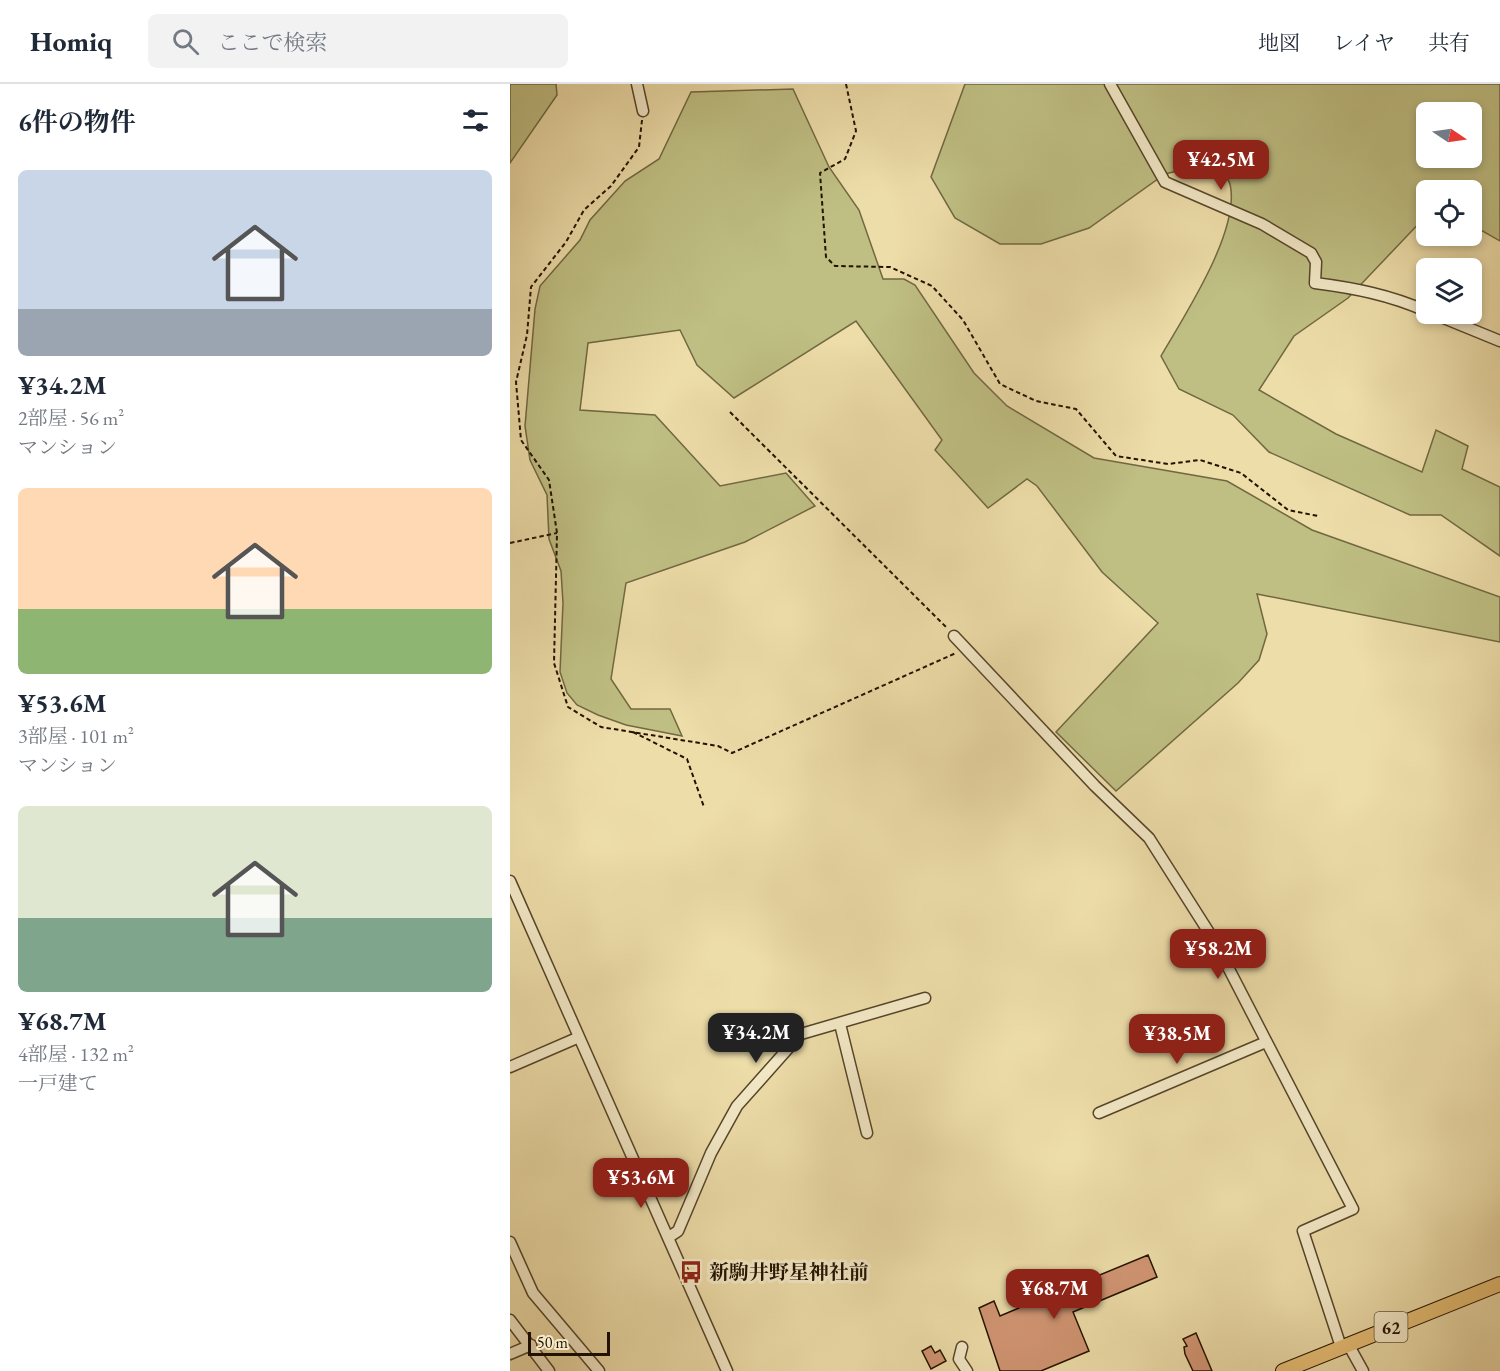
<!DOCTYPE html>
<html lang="ja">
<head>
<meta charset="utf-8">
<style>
  :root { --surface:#fff; --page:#f2f2f3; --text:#1f2937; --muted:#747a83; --line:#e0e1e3; --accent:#8f2418 }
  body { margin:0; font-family:"EB Garamond","Noto Serif JP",serif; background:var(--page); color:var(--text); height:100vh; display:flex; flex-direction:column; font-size:22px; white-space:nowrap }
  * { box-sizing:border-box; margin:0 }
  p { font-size:20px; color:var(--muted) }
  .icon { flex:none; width:33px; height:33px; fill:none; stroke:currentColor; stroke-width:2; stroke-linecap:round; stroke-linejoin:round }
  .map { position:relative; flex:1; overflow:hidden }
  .panel { display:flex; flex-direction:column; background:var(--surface); width:510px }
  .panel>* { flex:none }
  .needle { width:39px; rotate:103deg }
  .buttons { position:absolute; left:906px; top:18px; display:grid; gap:12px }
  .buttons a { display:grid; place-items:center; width:66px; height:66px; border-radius:9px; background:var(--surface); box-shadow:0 3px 9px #0003; font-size:30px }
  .scale { position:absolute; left:18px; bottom:15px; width:82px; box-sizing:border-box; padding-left:6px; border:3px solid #231200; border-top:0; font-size:16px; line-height:21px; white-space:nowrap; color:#231200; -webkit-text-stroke:4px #f3e9c7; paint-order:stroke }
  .price { position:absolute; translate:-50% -51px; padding:0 14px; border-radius:12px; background:var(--accent); color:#fff; font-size:20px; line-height:39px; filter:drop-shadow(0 2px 3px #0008) }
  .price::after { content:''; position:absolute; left:50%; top:36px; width:18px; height:14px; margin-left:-9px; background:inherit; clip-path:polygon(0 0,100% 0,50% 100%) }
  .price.current { background:#222; color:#fff }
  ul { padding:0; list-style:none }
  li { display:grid; align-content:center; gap:12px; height:318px; padding:0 18px }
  li span { display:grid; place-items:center; height:186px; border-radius:9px; color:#555 }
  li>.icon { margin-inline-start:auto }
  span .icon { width:108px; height:108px; fill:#fffc; stroke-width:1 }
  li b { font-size:26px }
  h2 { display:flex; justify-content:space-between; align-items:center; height:72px; padding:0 18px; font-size:26px }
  header { display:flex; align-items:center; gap:36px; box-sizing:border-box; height:84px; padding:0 30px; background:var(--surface); border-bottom:2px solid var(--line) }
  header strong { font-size:28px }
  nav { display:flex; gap:33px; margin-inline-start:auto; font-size:21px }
  .search { width:420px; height:54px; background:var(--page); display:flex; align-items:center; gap:15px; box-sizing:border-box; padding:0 21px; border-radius:9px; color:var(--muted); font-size:22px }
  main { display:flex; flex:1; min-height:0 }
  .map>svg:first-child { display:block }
  .green { fill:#bfbf83; stroke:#716842; stroke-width:1.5; fill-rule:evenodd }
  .building { fill:#d19573; stroke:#231200; stroke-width:1.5 }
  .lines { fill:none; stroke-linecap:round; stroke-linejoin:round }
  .minor-casing { stroke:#56452a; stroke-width:13 }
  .major-casing { stroke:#231200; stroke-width:16 }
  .path { stroke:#231200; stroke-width:2; stroke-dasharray:4.5 3; stroke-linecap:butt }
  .minor { stroke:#f3e9c7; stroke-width:10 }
  .major { stroke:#e6be74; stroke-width:14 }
  .labels { text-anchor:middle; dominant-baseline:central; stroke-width:6; stroke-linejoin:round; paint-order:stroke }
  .shield { fill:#f3e9c7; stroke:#61523c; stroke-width:1.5 }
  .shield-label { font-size:18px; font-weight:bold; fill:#231200 }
  .poi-label { font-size:20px; font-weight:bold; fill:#231200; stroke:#f3e9c7; text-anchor:start }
</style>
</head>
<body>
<header>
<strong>Homiq</strong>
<div class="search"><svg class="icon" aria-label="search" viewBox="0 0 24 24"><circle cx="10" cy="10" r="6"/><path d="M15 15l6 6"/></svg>ここで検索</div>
<nav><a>地図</a><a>レイヤ</a><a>共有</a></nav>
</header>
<main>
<section class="panel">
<h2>6件の物件<svg class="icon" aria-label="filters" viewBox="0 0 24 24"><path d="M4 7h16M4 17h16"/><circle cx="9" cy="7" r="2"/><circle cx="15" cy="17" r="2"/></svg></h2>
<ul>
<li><span style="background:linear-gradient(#c9d6e8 75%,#9aa5b1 0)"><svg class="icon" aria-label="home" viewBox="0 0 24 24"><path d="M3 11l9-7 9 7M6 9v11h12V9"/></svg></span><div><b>¥34.2M</b><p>2部屋 · 56 m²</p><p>マンション</p></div></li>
<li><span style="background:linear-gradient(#ffd9b3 65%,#8fb573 0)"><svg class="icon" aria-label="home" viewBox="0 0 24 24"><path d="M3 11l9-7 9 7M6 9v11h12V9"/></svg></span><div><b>¥53.6M</b><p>3部屋 · 101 m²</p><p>マンション</p></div></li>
<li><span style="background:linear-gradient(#dfe7d0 60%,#7fa58c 0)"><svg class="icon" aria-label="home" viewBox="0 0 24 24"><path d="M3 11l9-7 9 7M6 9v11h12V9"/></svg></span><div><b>¥68.7M</b><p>4部屋 · 132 m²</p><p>一戸建て</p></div></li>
</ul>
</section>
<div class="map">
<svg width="990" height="1287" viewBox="0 0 990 1287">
  <rect width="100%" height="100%" fill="#eddda9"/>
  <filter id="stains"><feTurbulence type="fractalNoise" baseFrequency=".00333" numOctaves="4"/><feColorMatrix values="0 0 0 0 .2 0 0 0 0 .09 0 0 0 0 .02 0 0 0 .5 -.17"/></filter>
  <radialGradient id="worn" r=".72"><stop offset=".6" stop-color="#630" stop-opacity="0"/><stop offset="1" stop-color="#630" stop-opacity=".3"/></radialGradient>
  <g class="green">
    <path d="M0 0H46L47 11 0 79Z"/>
    <path d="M455 0H990V157L962 141V106H916V132L838 214 784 252 749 306 826 350 912 388 926 346 958 362 952 385 990 403V472L931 431H900L759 368 723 331 669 305 651 272C674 232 731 146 720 100 718 95 715 89 712 84L692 81 655 90 579 144 531 160H490L445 134 421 93ZM916 28H962V74H916Z"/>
    <path d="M283 5 319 83 349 126 373 195H394L405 201 464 289 497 322 584 374 717 397 802 446 990 513V558L747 510 757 550 749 576 728 599 606 707 546 648 648 539 592 488 527 402 517 395 478 424 425 366 432 356 346 237 224 314 187 281 170 246 78 259 70 326 145 331 210 402 276 389 305 422 235 458 116 499 101 595 121 625H160L172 652 116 641 88 631 67 621 57 609 50 588 53 519 51 487 39 455 37 411 20 376 15 342 25 225 30 202 70 156 80 136 115 97 149 75 181 8Z"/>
  </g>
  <g class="building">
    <path d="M638 1171 647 1193 563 1228 579 1267 531 1287H490L469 1224 484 1217 490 1232 509 1224 507 1218 548 1201 551 1207Z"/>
    <path d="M686 1249 702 1287H683L675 1270 674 1263 677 1262 673 1255Z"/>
    <path d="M421 1262 425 1269 430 1266 436 1277 421 1285 412 1267Z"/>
  </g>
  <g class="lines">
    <g class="minor-casing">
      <g id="minor">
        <path d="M127 0 133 27"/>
        <path d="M600 0 655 98 752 140 801 169 806 178 805 199C844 204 880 211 916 227"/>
        <path d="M924 230 990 257"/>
        <path d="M444 552 585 702 639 754 705 858 843 1125 793 1147 831 1263"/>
        <path d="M0 797 217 1287"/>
        <path d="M330 940 357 1049"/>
        <path d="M0 983 67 954"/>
        <path d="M589 1029 756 958"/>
        <path d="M159 1153 168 1147 201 1069 227 1022 291 950 415 914"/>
        <path d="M0 1158 23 1209 89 1287"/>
        <path d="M0 1236 39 1287"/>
        <path d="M838 1260 853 1287"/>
        <path d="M452 1263 449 1275 457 1287"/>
        <path d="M0 1270 21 1261"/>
      </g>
    </g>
    <g class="major-casing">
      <path id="major" d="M773 1287 990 1200"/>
    </g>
    <g class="path">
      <path d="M336 0 346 47 335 75 310 89 316 173 325 182 380 183 422 202 453 236 490 300 526 317 566 325 606 372 658 380 690 376 731 389 778 426 808 432"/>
      <path d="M132 36 129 63 101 102 74 126 56 158 21 203 17 251 6 298 11 356 39 396 47 449 44 579 58 623 91 643 208 662 222 669 446 569"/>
      <path d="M220 328 437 544"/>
      <path d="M0 459 47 449"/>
      <path d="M123 648 177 675 194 723"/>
    </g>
    <use href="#minor" class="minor"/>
    <use href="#major" class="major"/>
  </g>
  <defs>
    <g id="bus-bare" transform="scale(1.8)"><path d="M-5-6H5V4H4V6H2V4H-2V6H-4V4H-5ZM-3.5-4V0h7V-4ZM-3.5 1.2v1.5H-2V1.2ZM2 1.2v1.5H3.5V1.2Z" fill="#8f2418" stroke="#f3e9c7" stroke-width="2.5" paint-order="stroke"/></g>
  </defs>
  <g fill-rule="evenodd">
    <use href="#bus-bare" x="181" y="1188"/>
  </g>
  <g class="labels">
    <rect class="shield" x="864.5" y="1228" width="33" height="30" rx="4.5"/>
    <g class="shield-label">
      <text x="881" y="1243">62</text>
    </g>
    <g class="poi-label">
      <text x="199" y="1188">新駒井野星神社前</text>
    </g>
  </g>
  <rect width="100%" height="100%" filter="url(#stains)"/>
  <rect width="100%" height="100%" fill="url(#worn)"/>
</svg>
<div class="buttons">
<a><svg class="needle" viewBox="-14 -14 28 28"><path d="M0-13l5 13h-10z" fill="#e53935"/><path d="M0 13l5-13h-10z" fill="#747a83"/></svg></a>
<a><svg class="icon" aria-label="locate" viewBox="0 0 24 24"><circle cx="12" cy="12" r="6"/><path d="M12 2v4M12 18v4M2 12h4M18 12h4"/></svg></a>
<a><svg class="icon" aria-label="layers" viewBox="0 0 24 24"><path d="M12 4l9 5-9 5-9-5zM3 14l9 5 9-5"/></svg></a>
</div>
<div class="scale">50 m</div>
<b class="price" style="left:711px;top:107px">¥42.5M</b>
<b class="price" style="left:708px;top:896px">¥58.2M</b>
<b class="price current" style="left:246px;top:980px">¥34.2M</b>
<b class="price" style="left:667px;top:981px">¥38.5M</b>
<b class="price" style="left:131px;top:1125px">¥53.6M</b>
<b class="price" style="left:544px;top:1236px">¥68.7M</b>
</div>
</main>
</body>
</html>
